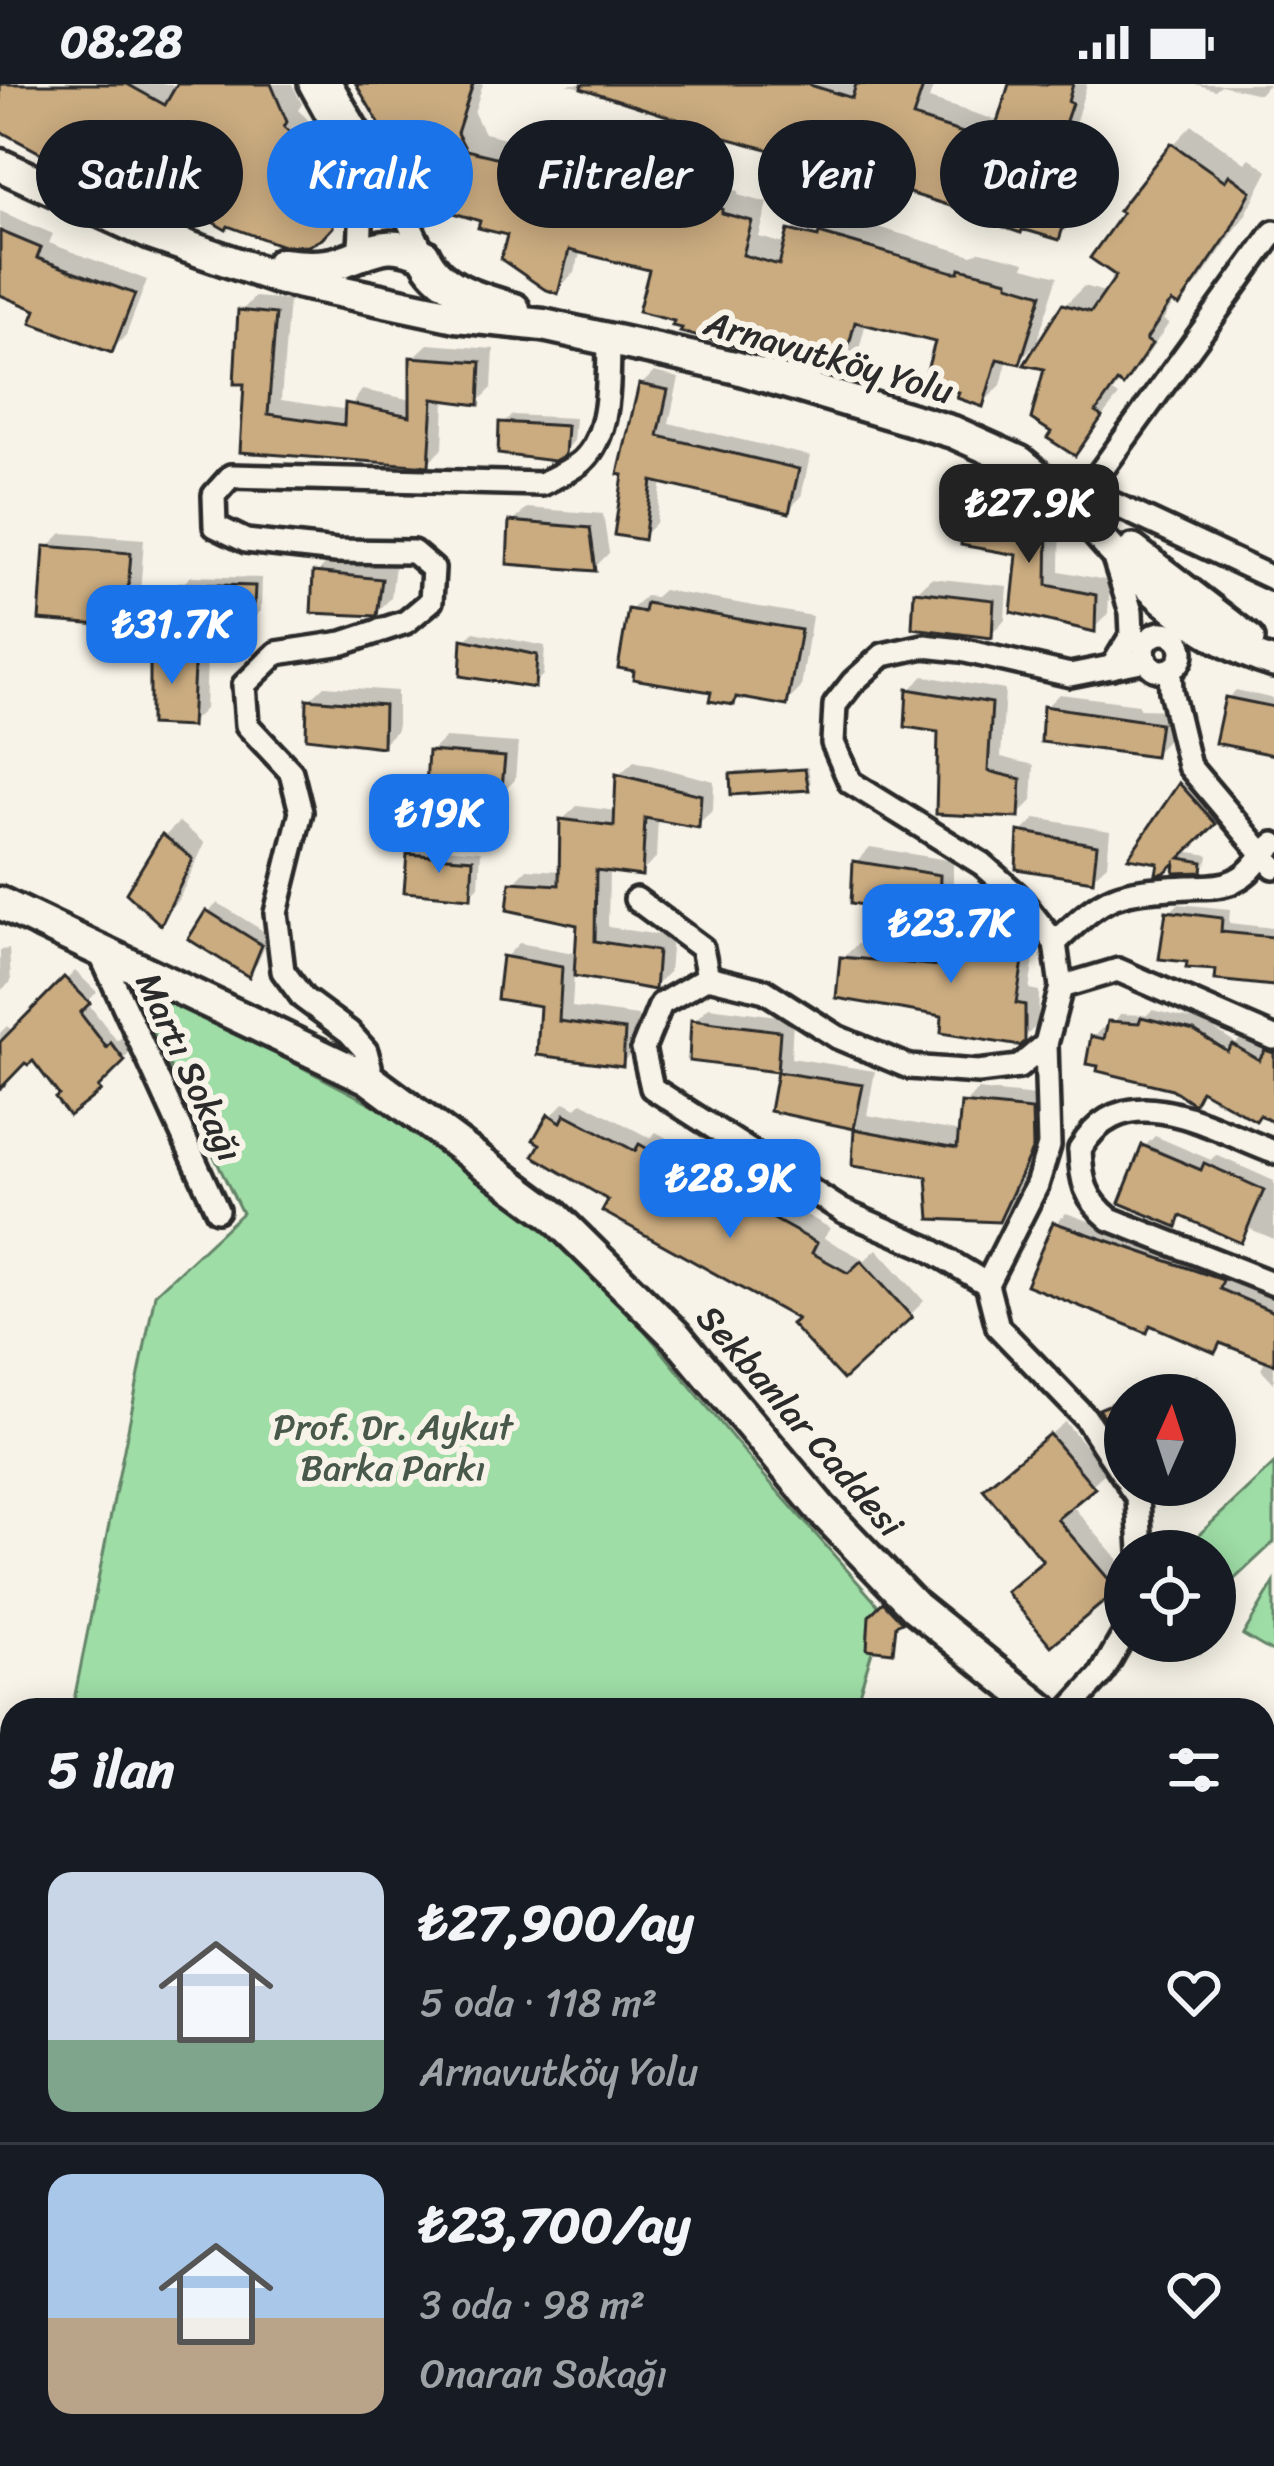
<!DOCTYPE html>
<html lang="tr">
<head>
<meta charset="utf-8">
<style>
  :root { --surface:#171b24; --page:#242831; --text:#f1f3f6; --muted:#9ea1a6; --line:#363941; --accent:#1a73e8 }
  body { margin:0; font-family:Sriracha,sans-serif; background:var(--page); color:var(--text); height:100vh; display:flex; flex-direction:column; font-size:45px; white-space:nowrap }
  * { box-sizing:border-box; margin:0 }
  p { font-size:39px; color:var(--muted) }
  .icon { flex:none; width:66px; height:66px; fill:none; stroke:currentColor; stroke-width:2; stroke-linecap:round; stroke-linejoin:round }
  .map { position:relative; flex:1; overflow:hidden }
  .sheet { position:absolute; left:0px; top:1614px; width:1275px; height:768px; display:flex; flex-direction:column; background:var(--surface); border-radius:36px 36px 0 0; box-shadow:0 6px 30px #0003 }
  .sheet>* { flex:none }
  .top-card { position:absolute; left:36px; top:36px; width:1203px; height:108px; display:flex; gap:24px }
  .needle { width:78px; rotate:3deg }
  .tools { position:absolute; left:1104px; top:1290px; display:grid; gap:24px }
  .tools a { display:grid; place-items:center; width:132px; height:132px; border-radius:50%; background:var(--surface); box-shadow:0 6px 30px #0003; font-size:60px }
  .price { position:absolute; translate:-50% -102px; padding:0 27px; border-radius:24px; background:var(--accent); color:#fff; font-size:39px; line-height:78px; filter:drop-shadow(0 3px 6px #0008) }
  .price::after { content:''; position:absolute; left:50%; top:72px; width:36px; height:27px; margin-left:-18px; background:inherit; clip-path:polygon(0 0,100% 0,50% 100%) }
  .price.on { background:#222; color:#fff }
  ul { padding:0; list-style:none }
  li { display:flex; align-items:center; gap:36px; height:300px; padding:0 48px }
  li+li { border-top:3px solid var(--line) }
  li span { display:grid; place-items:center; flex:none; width:336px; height:240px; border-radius:24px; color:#555 }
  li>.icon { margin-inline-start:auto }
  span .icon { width:144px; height:144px; fill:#fffc; stroke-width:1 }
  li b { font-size:51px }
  h2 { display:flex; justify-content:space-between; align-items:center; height:144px; padding:0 48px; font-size:51px }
  .tag { padding:0 42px; border-radius:54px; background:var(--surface); box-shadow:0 6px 30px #0003; font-size:42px; line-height:108px }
  .tag.on { background:var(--accent); color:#fff }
  .status { display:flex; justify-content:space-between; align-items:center; height:84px; padding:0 60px; background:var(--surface); direction:ltr }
  .status svg { height:33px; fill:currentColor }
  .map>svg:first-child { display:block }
  .green { fill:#9edda6; stroke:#648468; stroke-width:3 }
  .shadow { fill:#0003 }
  .building { fill:#cbac80; stroke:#2b2b2b; stroke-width:3 }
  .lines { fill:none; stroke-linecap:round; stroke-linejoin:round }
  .minor-casing { stroke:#2b2b2b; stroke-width:30 }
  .tertiary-casing { stroke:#2b2b2b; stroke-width:36 }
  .secondary-casing { stroke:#2b2b2b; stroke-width:39 }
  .minor { stroke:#f7f3e8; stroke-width:21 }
  .tertiary { stroke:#f7f3e8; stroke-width:27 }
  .secondary { stroke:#f7f3e8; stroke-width:30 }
  .labels { text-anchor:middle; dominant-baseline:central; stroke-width:12; stroke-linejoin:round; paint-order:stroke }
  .street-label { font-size:36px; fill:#2b2b2b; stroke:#f7f3e8 }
  .park-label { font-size:36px; fill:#48584a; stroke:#f7f3e8 }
</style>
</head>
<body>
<div class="status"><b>08:28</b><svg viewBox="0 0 49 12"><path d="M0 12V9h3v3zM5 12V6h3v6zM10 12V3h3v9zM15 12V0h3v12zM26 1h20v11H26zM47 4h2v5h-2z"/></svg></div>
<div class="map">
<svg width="1274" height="2382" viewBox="0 0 1274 2382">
  <rect width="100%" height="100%" fill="#f7f3e8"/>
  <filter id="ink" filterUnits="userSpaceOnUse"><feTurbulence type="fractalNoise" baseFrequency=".00833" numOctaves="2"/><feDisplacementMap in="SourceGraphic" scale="24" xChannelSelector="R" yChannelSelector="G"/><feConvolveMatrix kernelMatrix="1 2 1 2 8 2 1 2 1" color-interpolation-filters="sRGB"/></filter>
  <g filter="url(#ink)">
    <g class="green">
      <path d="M151 904 385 1027 488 1098 605 1198 760 1387 884 1528 854 1626H72L155 1210 242 1129 139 920Z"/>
      <path d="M1274 1380V1458L1228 1501 1215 1486V1467H1197L1190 1459Z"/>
      <path d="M1274 1499V1569L1243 1551Z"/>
      <path d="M1263 1849 1274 1865V2382H1146L1140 2370H1263Z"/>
      <path d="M853 2370H1097L1104 2382H848Z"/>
    </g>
    <g class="shadow">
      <path d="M0 0H171L177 4 180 0H292L302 20 298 26 325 52 318 60 347 85 352 111 344 130 327 147 174 112 0 43Z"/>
      <path d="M360 0H483L474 29 484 49 545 63 554 61 687 99 697 96 739 107 738 111 768 119 759 153 788 161 791 148 809 129 837 135 840 132 972 171 981 167 1025 178 1024 183 1058 192 1037 258 1019 277 1008 274 1001 301 983 319 938 256 866 238 859 266 841 284 822 270 758 254 750 262 652 184 581 166 575 188 557 206 511 149 483 135 386 47Z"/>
      <path d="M567 0H934L929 15 999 37 1014 0H1087L1069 60 1098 69 1077 135 1058 153Z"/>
      <path d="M1195 0H1269L1259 10 1221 1 1215 6Z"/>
      <path d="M1192 41 1245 79 1250 74 1268 87 1246 130 1198 199 1178 218 1175 217 1163 236 1169 239 1142 279 1121 297 1113 308 1119 312 1074 368 1064 222 1084 202 1108 209 1120 191 1173 61Z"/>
      <path d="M0 127 53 150 49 159 147 196 126 251 112 266 40 225 0 208Z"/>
      <path d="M255 213 289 216 281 316 348 326 362 306 413 316V274L428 260 494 265 492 304 478 318 445 314 443 364 428 379 243 365 247 297 241 227Z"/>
      <path d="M654 288 679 294 669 339 810 372 801 413 788 426 662 397 656 439 643 452 641 301Z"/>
      <path d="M512 331 575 334 573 358 563 368 502 340Z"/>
      <path d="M980 411 1061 420 1060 487 1110 497 1108 530 1094 544 1015 526 1021 468 965 425Z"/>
      <path d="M527 424 603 430 609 469 594 484 512 439Z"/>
      <path d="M62 449 144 455 139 525 124 540 47 464Z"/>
      <path d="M331 475 395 481 391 514 376 529 316 490Z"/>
      <path d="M191 492 262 494 261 527 251 536 182 501Z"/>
      <path d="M931 494 1007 502 1005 536 991 550 916 508Z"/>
      <path d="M663 506 812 532 801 604 786 619 740 611 733 618 714 606 631 526 645 512 655 513Z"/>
      <path d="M474 548 545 562 543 591 534 600 465 557Z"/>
      <path d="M208 550 205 625 190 640 153 570 168 555Z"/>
      <path d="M924 592 1005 606 1001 673 1034 681 1032 717 1018 731 909 606Z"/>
      <path d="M324 602 397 607V646L382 660 309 616Z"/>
      <path d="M1236 606 1274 615V668L1228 614Z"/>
      <path d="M1059 610 1139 620V625L1172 626 1167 657 1154 670 1046 623Z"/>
      <path d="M445 654 518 659 515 696 500 711 430 668Z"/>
      <path d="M634 677 714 697 713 726 698 740 658 733 656 774 641 789 609 785 608 843 672 853 669 888 654 903 574 889 572 923 638 932 636 964 622 979 540 968 543 920 505 874 519 859 579 870 580 839 513 799 527 785 562 787V736L577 722 617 727 619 691Z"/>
      <path d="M808 683 811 700 808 703 733 691 737 687Z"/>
      <path d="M1188 694 1221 731 1184 767 1209 771 1208 777 1201 785 1177 786 1179 771 1161 777 1134 772Z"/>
      <path d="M1036 734 1110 747 1107 780 1092 794 1021 749Z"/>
      <path d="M179 738 205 759 178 817 163 832 130 809 165 752Z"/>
      <path d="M420 762 481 767 479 802 470 811 410 771Z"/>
      <path d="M870 763 953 777V816L938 830 856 778Z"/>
      <path d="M218 819 270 851 257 880 248 889 208 828Z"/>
      <path d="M1178 820 1230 825 1229 839 1274 844V902L1220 883 1169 829Z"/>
      <path d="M964 831 1040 840 1029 905 1039 907 1038 940 1019 959 946 929 843 874 857 860 945 868 950 846Z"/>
      <path d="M9 865 11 898 0 907V866Z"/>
      <path d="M75 887 97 908 87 918 117 957 122 953 132 966 99 1005 63 1011 33 972 25 975 0 1000V949L7 942 14 948Z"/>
      <path d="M709 923 793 934 791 974 875 987 867 1031 961 1048 964 1020 978 1006 1045 1013 1046 1048 1013 1120 998 1135 930 1091 855 1080 857 1042 774 1025 781 986 692 974 694 937Z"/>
      <path d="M1152 926 1204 938 1236 959 1243 953 1269 968 1274 963V1033L1204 1004 1194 1016 1094 953 1103 944 1109 946 1120 930 1147 931Z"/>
      <path d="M565 1018 576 1024 582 1018 650 1054 656 1048 830 1144 824 1154 865 1176 877 1165 924 1217 910 1231 802 1234 612 1115 551 1032Z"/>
      <path d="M1155 1052 1211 1076 1216 1071 1274 1097V1155L1250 1145 1240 1155 1185 1131 1176 1140 1145 1062Z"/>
      <path d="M1066 1129 1230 1186 1228 1195 1274 1215V1299L1261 1285 1266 1274 1223 1257 1215 1266 1152 1239 1146 1245 1056 1139Z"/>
      <path d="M1197 1290 1202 1301 1207 1299 1213 1311H1125V1361L1103 1325 1117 1311 1162 1292 1167 1303Z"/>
      <path d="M1215 1333 1223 1350 1215 1357Z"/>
      <path d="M1065 1338 1107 1387 1071 1420 1125 1484V1495L1116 1504 1046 1476 1001 1391Z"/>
      <path d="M889 1516 903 1532 899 1536 892 1564 872 1533Z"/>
      <path d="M1215 1520 1224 1536 1222 1552 1200 1571 1182 1566 1174 1557H1215Z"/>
      <path d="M1274 1836V1880L1263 1876V1857Z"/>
      <path d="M323 2370H407L409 2377 407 2382H318Z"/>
      <path d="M125 2374 193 2377 194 2382H117Z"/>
    </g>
    <g class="building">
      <path d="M0 0H127L165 21 177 0H271L287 38 284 43 312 69 305 77 332 101 336 111 333 143 322 155 308 162 280 161 228 142 226 146 173 115 170 120 107 97 52 68 48 73 0 47Z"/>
      <path d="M356 0H473L457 49 466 66 525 80 532 81 533 77 668 116 675 117 676 113 722 125V129L752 137 743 171 779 181 788 146 818 153 819 149 953 188H959L960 184 1008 196V200L1042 210 1020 280 997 275 983 323 957 314 959 308 923 300 935 258 855 238 842 287 816 279 818 272 753 256 751 265 728 260 680 248 682 244 672 242 674 237 638 228 649 186 569 166 558 210 544 205 501 175 507 151 478 144 480 137 415 117 400 83 378 51 384 48Z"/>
      <path d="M582 0H807L852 14 856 0H924L913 33 991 58 1009 0H1073L1068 18 1072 19 1052 78 1081 87 1059 156 1029 147 1022 146 1021 149 976 134 970 128 890 103 882 101 881 105 793 72 696 46 697 42 689 39 581 4Z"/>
      <path d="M1171 59 1225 97 1229 91 1251 107 1227 152 1179 222 1172 218 1168 222 1146 256 1152 260 1123 302 1117 298 1096 328 1102 333 1075 372 1047 354 1051 348 1031 335 1044 285 1024 281 1062 220 1091 228 1116 192 1090 174 1122 129 1118 127Z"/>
      <path d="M0 147 41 164 37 174 135 210 112 269 31 239 36 226 0 211Z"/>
      <path d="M238 226 276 230 268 330 344 341 345 319 410 332V273L481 278 479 321 433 315 429 382 240 368 244 300H234Z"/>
      <path d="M639 300 668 306 658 352 799 385 789 429 652 397 644 456 614 451 623 391 618 390Z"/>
      <path d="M499 338 567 342 565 371 554 377 498 370Z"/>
      <path d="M963 424 1048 433 1047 501 1096 511 1095 548 1011 528 1017 471 961 461Z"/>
      <path d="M509 437 590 444 596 487 507 480Z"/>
      <path d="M44 462 131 469 125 543 39 536Z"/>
      <path d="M313 488 382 495 377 532 311 529Z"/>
      <path d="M179 500 255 502 253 540 177 532Z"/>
      <path d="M914 507 994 516 992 554 912 544Z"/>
      <path d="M646 519 801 546 787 622 736 613 734 621 709 617 711 608 633 595 634 587 618 584 628 525 644 528Z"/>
      <path d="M462 555 537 571 535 604 460 592Z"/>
      <path d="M195 563 191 643 150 641V568Z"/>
      <path d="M907 605 992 619 988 687 1021 695 1019 734 936 730 938 648 905 643Z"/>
      <path d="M1225 613 1274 623V671L1215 659Z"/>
      <path d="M307 615 384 621 383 663 306 654Z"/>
      <path d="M1043 622 1160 639 1155 673 1041 658Z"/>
      <path d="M428 667 505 673 501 714 426 703Z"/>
      <path d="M805 685 809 706 731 711 730 690Z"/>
      <path d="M616 690 701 711 699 744 645 734 642 792 596 786 595 857 658 867 655 906 574 892 577 841 507 826 510 798 559 801 560 735 614 742Z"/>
      <path d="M1179 699 1216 740 1180 774 1203 778 1202 788 1174 789 1175 779 1164 789 1156 790 1158 779 1128 774Z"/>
      <path d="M1018 747 1097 761 1093 797 1016 785Z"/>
      <path d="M162 750 193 775 161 841 126 809Z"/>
      <path d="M407 770 473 775 471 814 404 808Z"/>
      <path d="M853 777 940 791 939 834 851 819Z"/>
      <path d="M206 826 262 861 249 893 188 855Z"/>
      <path d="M1166 827 1222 834 1221 848 1274 853V902L1215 896 1216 886 1186 884 1187 878 1159 875Z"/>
      <path d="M947 844 1027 853 1016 919 1025 921V958L1020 962 941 949 942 932 836 914 840 873 939 882Z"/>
      <path d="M502 872 562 883 559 937 625 946 623 982 537 971 540 922 497 915Z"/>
      <path d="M64 893 90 919 80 929 107 964 111 959 125 977 98 1004 101 1007 69 1032 55 1014 59 1011 33 977 28 981 25 979 0 1005V958Z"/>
      <path d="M1141 933 1194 946 1227 967 1232 960 1259 976 1265 966 1274 969V1039L1260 1031 1256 1037 1201 1006 1194 1020 1172 1005 1097 987 1098 982 1086 980 1091 952 1104 955 1108 937 1139 939Z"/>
      <path d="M691 936 780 947 777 988 689 977Z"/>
      <path d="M777 988 863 1001 854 1045 770 1027Z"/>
      <path d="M961 1019 1032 1026 1033 1064 999 1138 930 1135 927 1093 852 1082 854 1045 957 1064Z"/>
      <path d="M548 1030 561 1038 565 1030 635 1067 639 1060 817 1159 812 1169 848 1189 861 1177 912 1233 843 1296 791 1240 797 1235 602 1127 608 1116 533 1072 540 1060 533 1056Z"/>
      <path d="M1142 1061 1201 1086 1204 1079 1264 1106 1241 1159 1181 1132 1177 1143 1119 1119Z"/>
      <path d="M1053 1138 1223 1196 1220 1205 1274 1228V1280L1220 1259 1215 1269 1150 1241 1147 1249 1026 1201Z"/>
      <path d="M1125 1314V1367L1099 1325Z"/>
      <path d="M1049 1350 1095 1404 1057 1435 1118 1506 1051 1562 1006 1508 1043 1477 983 1405Z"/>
      <path d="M883 1518 902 1538 896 1541 893 1568 867 1565 869 1532Z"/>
    </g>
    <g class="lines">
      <g class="minor-casing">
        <g id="minor">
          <path d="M310 0C345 66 369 91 359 169"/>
          <path d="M331 0 400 120 424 171"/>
          <path d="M1086 407 1274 495"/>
          <path d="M1075 423 1274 148"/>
          <circle cx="1163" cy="568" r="19"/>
          <path d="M1112 583 1132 550 1131 528 1113 471"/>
          <path d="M1170 586 1171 607 1189 682 1274 783"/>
          <path d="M636 815 702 864 708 893"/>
          <path d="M1055 859C1108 808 1115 807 1188 803 1203 802 1220 804 1234 797 1254 788 1258 773 1274 760"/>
          <path d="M100 869 217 1126"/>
          <path d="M1061 903 1118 886 1274 954"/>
          <path d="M1046 960 1049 1062 1037 1101 987 1200 998 1243 1085 1333 1125 1394"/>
          <path d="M368 994 370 982 366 967 349 948 303 914 283 887 276 829 301 728 291 688 247 641 244 601 277 569 343 559 406 538 431 517 433 485 413 468 336 467 246 457 215 442 214 411 231 392 542 400C554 393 573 386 583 376 612 348 608 292 609 256"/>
          <path d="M1080 1065C1081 1097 1085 1115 1110 1135L1274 1200"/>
          <path d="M1080 1065C1125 988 1211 1045 1274 1068"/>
          <path d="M987 1200 926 1163 843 1127 652 1004 643 964 661 920 708 893 765 907 837 953 909 983 978 988 1019 983 1046 960 1061 903 1055 859 1017 811 982 780 850 698 833 659 835 621 853 598 883 571 924 562 961 566 1070 591 1146 576"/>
          <path d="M1129 1401 1138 1414 1141 1467"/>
          <path d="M1069 1626 1101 1591 1125 1549"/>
          <path d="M0 1834 12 1831"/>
          <path d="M427 2370 440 2382"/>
          <path d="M271 2382 280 2370"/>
        </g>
      </g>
      <g class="tertiary-casing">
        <g id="tertiary">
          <path d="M1075 423C1128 489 1192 554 1274 579"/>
          <path d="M1133 465 1250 555"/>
          <path d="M1111 2370 1117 2382"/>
        </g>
      </g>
      <g class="secondary-casing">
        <g id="secondary">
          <path d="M0 81 151 150 278 194 456 232 543 241 734 283 953 348 1020 378 1075 423"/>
          <path d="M281 180C300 182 321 184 340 178 377 166 385 154 424 171 439 205 480 215 514 225"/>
          <path d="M0 819 368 994 552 1130 676 1252 821 1425 915 1523 1043 1626"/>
          <path d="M1263 1788 1266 1791"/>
        </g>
      </g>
      <use href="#minor" class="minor"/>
      <use href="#tertiary" class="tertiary"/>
      <use href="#secondary" class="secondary"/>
    </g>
  </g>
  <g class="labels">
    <g class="street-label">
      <text transform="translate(829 273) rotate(16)">Arnavutköy Yolu</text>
      <text transform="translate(189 983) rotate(65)">Martı Sokağı</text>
      <text transform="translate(800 1337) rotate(49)">Sekbanlar Caddesi</text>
    </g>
    <g class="park-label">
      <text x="393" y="1343">Prof. Dr. Aykut<tspan x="393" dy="41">Barka Parkı</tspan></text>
    </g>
  </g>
</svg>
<div class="tools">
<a><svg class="needle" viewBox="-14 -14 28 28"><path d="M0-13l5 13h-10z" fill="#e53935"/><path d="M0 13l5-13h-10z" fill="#9ea1a6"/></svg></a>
<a><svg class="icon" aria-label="locate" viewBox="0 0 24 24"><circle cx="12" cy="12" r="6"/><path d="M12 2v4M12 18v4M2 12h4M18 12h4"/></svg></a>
</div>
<b class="price on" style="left:1029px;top:482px">₺27.9K</b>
<b class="price" style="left:172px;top:603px">₺31.7K</b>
<b class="price" style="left:439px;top:792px">₺19K</b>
<b class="price" style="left:951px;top:902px">₺23.7K</b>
<b class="price" style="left:730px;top:1157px">₺28.9K</b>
<div class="top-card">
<a class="tag">Satılık</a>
<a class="tag on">Kiralık</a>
<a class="tag">Filtreler</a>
<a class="tag">Yeni</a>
<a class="tag">Daire</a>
</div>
<section class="sheet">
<h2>5 ilan<svg class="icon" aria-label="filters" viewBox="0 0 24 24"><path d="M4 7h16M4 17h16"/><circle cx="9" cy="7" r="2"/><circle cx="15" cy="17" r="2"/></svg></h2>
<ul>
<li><span style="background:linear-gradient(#c9d6e8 70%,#7fa58c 0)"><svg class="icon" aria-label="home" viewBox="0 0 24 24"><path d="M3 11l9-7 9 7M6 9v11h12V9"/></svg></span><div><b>₺27,900/ay</b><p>5 oda · 118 m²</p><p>Arnavutköy Yolu</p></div><svg class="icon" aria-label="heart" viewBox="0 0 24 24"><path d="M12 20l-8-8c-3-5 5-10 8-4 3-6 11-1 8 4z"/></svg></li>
<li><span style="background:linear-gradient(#a9c7e8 60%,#b9a48a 0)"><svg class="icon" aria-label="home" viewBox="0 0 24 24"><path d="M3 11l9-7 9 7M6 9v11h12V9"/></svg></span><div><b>₺23,700/ay</b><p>3 oda · 98 m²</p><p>Onaran Sokağı</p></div><svg class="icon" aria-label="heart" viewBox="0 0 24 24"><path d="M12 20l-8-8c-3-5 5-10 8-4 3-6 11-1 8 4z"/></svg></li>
</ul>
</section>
</div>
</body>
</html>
